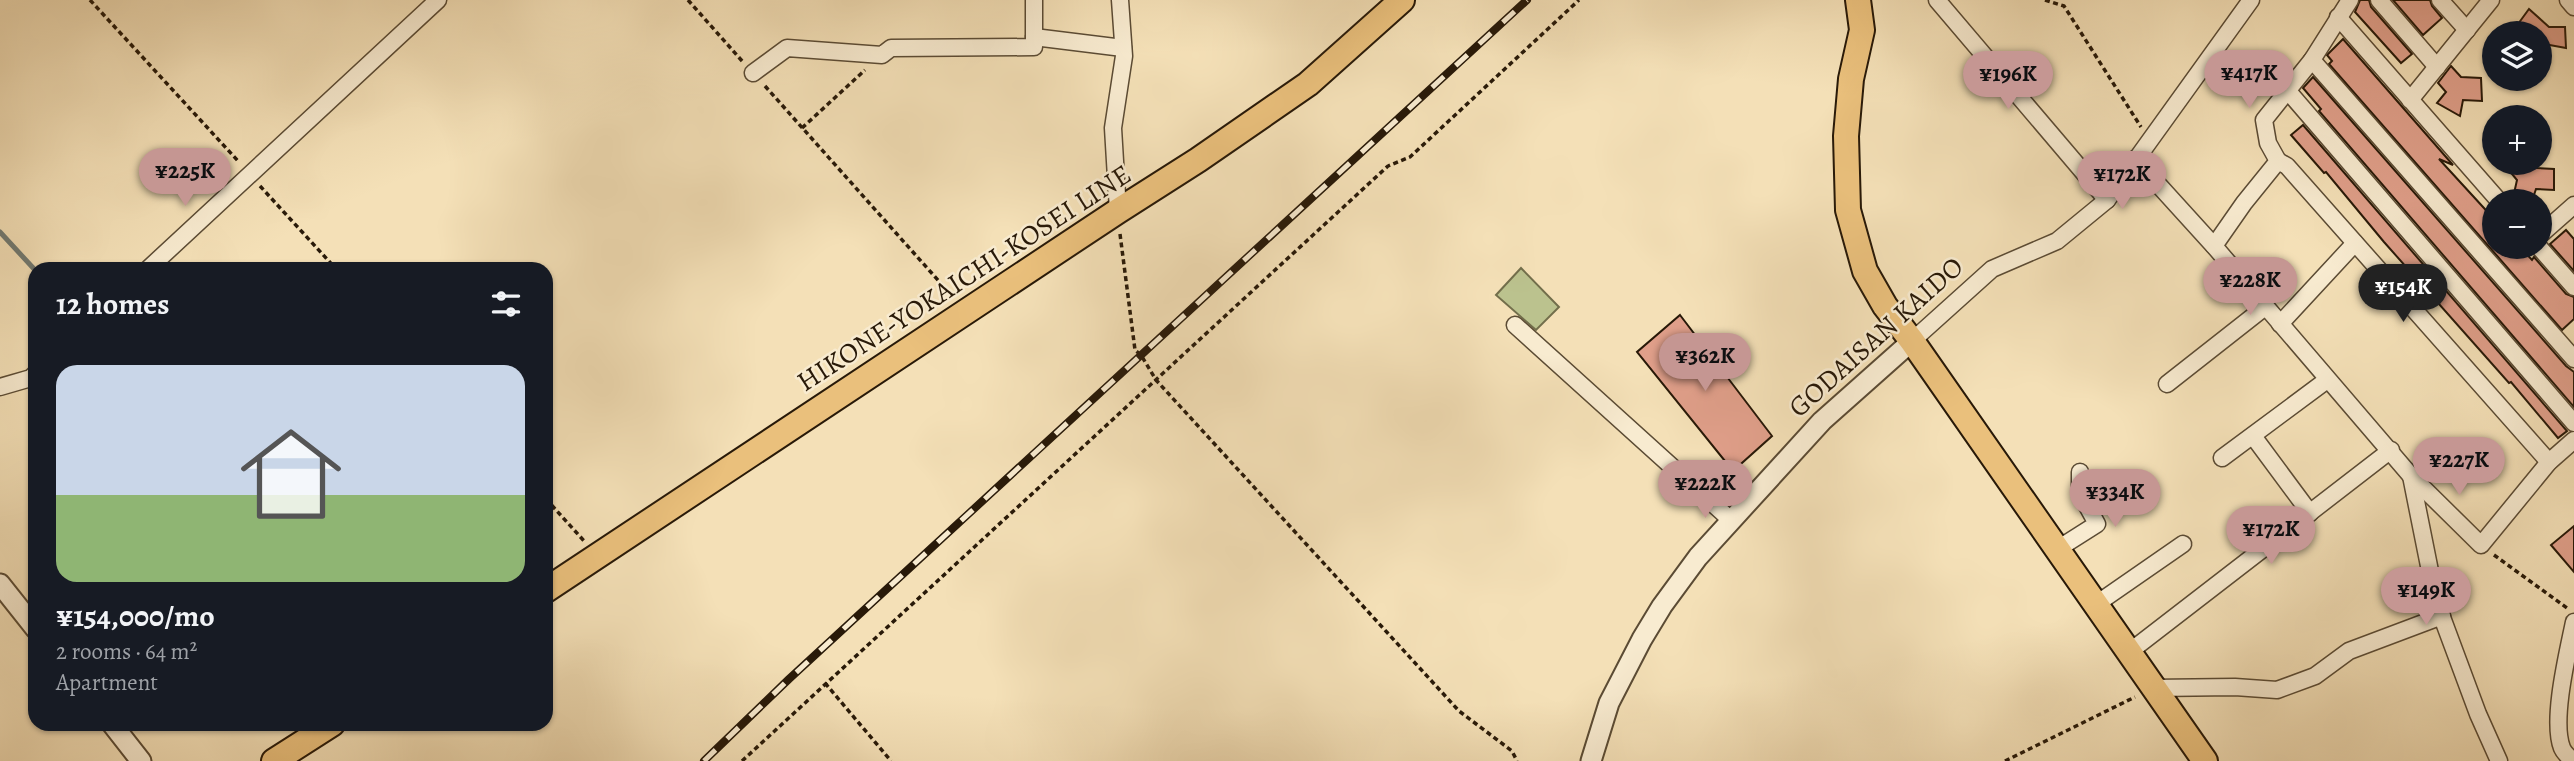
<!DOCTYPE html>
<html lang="en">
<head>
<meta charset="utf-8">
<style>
  :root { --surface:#171b24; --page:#20242c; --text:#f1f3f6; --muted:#9ea1a6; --accent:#c59692 }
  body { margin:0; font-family:Alegreya,serif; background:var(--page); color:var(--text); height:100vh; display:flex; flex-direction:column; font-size:26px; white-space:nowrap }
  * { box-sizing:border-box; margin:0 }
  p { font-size:23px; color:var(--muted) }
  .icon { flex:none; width:38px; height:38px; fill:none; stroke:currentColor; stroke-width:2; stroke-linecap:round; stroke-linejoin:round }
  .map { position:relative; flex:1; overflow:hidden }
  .details { position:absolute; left:28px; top:262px; width:525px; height:469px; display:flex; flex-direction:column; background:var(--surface); border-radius:21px; box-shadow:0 2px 5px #0004 }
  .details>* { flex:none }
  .buttons { position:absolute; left:2482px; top:21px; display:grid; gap:14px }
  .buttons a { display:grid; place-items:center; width:70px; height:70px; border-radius:50%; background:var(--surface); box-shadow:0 2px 5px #0004; font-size:35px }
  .price { position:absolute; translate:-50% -60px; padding:0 16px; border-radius:24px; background:var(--accent); color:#111; font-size:23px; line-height:46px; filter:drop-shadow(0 2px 4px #0008) }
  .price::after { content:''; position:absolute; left:50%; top:42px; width:21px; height:16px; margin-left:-10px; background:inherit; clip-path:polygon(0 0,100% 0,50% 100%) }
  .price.current { background:#222; color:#fff }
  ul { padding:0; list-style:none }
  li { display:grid; align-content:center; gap:14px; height:371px; padding:0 28px }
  li span { display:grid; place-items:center; height:217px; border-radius:21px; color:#555 }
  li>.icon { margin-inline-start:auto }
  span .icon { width:126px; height:126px; fill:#fffc; stroke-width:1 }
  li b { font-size:30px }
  h2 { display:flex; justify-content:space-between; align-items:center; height:84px; padding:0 28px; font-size:30px }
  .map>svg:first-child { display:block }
  .green { fill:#bbc28e; stroke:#726e4b; stroke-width:2 }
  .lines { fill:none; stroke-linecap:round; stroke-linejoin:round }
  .stream { stroke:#717a73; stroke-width:5 }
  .building { fill:#e09f8a; stroke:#281908; stroke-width:2 }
  .minor-casing { stroke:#5b4b34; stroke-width:19 }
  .tertiary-casing { stroke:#5b4b34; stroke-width:23 }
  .primary-casing { stroke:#281908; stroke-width:28 }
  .path { stroke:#281908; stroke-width:3.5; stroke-dasharray:5 3.5; stroke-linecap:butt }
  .minor { stroke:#f8ebd0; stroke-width:16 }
  .tertiary { stroke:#f8ebd0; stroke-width:19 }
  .primary { stroke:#eac07c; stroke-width:24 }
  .rail-casing { stroke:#281908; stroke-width:8 }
  .rail { stroke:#f8ebd0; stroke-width:5; stroke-dasharray:16; stroke-linecap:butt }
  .labels { text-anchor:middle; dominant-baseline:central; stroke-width:5; stroke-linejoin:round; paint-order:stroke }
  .street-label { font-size:28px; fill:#281908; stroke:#f8ebd0 }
</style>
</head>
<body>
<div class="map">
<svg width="2574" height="761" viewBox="0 0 2574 761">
  <rect width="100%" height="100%" fill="#f4e0b7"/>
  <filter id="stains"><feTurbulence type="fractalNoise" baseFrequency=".00286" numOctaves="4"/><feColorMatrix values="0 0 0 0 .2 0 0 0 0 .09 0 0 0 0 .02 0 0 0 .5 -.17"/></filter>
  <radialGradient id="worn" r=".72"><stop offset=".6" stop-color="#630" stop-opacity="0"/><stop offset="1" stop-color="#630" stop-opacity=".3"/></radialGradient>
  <path class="green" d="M1521 268 1559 307 1536 330 1496 295Z"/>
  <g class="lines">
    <path class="stream" d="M0 232 35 270"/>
  </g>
  <g class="building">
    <path d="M2360 0H2369L2371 7 2412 54 2401 63 2355 12Z"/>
    <path d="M2393 0H2430L2432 6 2442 18 2423 35Z"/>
    <path d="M2529 9 2549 27H2565L2566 48 2539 43V33H2528L2518 24Z"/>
    <path d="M2343 39 2453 165 2439 159 2494 219V247H2520L2532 260 2534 257 2566 294 2574 297V319L2562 330 2329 64 2332 61 2327 55Z"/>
    <path d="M2451 66 2461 77 2481 78 2482 101 2463 100 2460 116 2437 103 2446 92 2438 83Z"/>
    <path d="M2313 77 2566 366 2574 372V407L2319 111 2321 109 2303 88Z"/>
    <path d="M2303 125 2567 431 2558 438 2511 382 2509 383 2384 242 2326 172 2324 173 2291 135Z"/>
    <path d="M2503 163H2531L2537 168 2554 169V190L2536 189 2532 201H2520L2513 198 2517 180Z"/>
    <path d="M2566 230 2574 239V271L2550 244Z"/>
    <path d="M1680 315 1772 436 1733 471 1637 352Z"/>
    <path d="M2574 526V572L2551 545Z"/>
  </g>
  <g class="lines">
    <g class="minor-casing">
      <g id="minor">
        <path d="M1937 0 2107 200"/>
        <path d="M2379 0 2437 67"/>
        <path d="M2440 0 2467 30"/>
        <path d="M2568 0 2574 7"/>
        <path d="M2338 17 2499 201"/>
        <path d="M1034 37 1123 48"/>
        <path d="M2312 60 2574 359"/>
        <path d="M753 73 787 48 882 55 891 48 1034 47V0"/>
        <path d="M2287 90 2574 423"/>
        <path d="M2410 100 2491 0"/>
        <path d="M2135 159 2214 246 2411 476 2481 545 2549 462 2574 440"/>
        <path d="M2278 161 2287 166 2549 462"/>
        <path d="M1118 211 1113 128 1124 56 1120 0"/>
        <path d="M2539 236 2574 205"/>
        <path d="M2214 246 2244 203 2278 161 2268 143 2264 120 2312 60 2350 0"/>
        <path d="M2539 247 2574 287"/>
        <path d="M147 270 438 0"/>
        <path d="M2280 324 2355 243"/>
        <path d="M1515 325 1732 521"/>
        <path d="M1912 341 1992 269 2057 241 2107 200 2251 0"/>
        <path d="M2167 384 2265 307"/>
        <path d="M0 387 31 378 35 374"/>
        <path d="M2253 436 2310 513"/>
        <path d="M2222 458 2327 380"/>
        <path d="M2411 476 2436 601 2478 714 2499 761"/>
        <path d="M2056 550 2097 524 2080 493V472"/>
        <path d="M2095 605 2183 544"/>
        <path d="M2128 653 2391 450"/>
        <path d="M2153 688 2235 687 2277 690 2315 676 2349 651 2442 616"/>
        <path d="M2573 761C2569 757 2564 753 2562 748 2551 720 2568 652 2574 622"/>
      </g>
    </g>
    <g class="tertiary-casing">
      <g id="tertiary">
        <path d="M0 584 35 628"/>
        <path d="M112 724 141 761"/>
        <path d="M1591 761 1609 703 1642 639 1662 606 1698 557 1822 421 1912 341"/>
      </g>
    </g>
    <g class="primary-casing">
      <g id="primary">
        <path d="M1858 0 1862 30 1851 79 1846 136 1848 210 1865 271 1885 306 1912 341 2205 761"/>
        <path d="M546 590 1118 211 1198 160 1308 84 1402 0"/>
        <path d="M274 761 332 724"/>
      </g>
    </g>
    <g class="path">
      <path d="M90 0 239 162"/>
      <path d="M688 0 743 62"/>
      <path d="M2045 0 2064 6 2141 127"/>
      <path d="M765 86 953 297"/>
      <path d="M802 128 865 70"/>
      <path d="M260 186 337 270"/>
      <path d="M1120 234 1135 350 1141 355 1156 380 1459 711 1512 751 1517 761"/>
      <path d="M546 499 585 542"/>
      <path d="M2494 555 2567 608"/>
      <path d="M825 683 891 761"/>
      <path d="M742 761 1388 166 1410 157 1579 0"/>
      <path d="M2005 761 2135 697"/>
    </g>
    <use href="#minor" class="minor"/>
    <use href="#tertiary" class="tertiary"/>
    <use href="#primary" class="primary"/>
    <g class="rail-casing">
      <path id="rail" d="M704 761 789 679 1527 0"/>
    </g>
    <use href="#rail" class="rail"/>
  </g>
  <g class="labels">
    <g class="street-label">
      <text transform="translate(964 278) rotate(-33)">HIKONE-YOKAICHI-KOSEI LINE</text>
      <text transform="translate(1876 337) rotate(-42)">GODAISAN KAIDO</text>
    </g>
  </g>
  <rect width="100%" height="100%" filter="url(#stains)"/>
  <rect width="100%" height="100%" fill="url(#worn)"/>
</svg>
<div class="buttons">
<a><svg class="icon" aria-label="layers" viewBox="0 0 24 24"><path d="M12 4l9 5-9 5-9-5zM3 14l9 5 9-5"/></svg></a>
<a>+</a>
<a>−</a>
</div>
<b class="price" style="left:2249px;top:110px">¥417K</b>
<b class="price" style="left:2008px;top:111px">¥196K</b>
<b class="price" style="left:185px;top:208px">¥225K</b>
<b class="price" style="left:2122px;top:211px">¥172K</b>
<b class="price" style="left:2250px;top:317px">¥228K</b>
<b class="price current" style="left:2403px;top:324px">¥154K</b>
<b class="price" style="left:1705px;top:393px">¥362K</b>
<b class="price" style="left:2459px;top:497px">¥227K</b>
<b class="price" style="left:1705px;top:520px">¥222K</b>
<b class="price" style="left:2115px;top:529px">¥334K</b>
<b class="price" style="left:2271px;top:566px">¥172K</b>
<b class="price" style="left:2426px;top:627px">¥149K</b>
<section class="details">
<h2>12 homes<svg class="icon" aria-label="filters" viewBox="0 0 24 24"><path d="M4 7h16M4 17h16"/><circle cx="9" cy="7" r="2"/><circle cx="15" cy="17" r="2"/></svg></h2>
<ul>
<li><span style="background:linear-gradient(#c9d6e8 60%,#8fb573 0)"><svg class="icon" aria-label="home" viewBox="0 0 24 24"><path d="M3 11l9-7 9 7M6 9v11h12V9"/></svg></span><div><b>¥154,000/mo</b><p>2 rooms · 64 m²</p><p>Apartment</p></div></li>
</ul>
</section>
</div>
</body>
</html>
